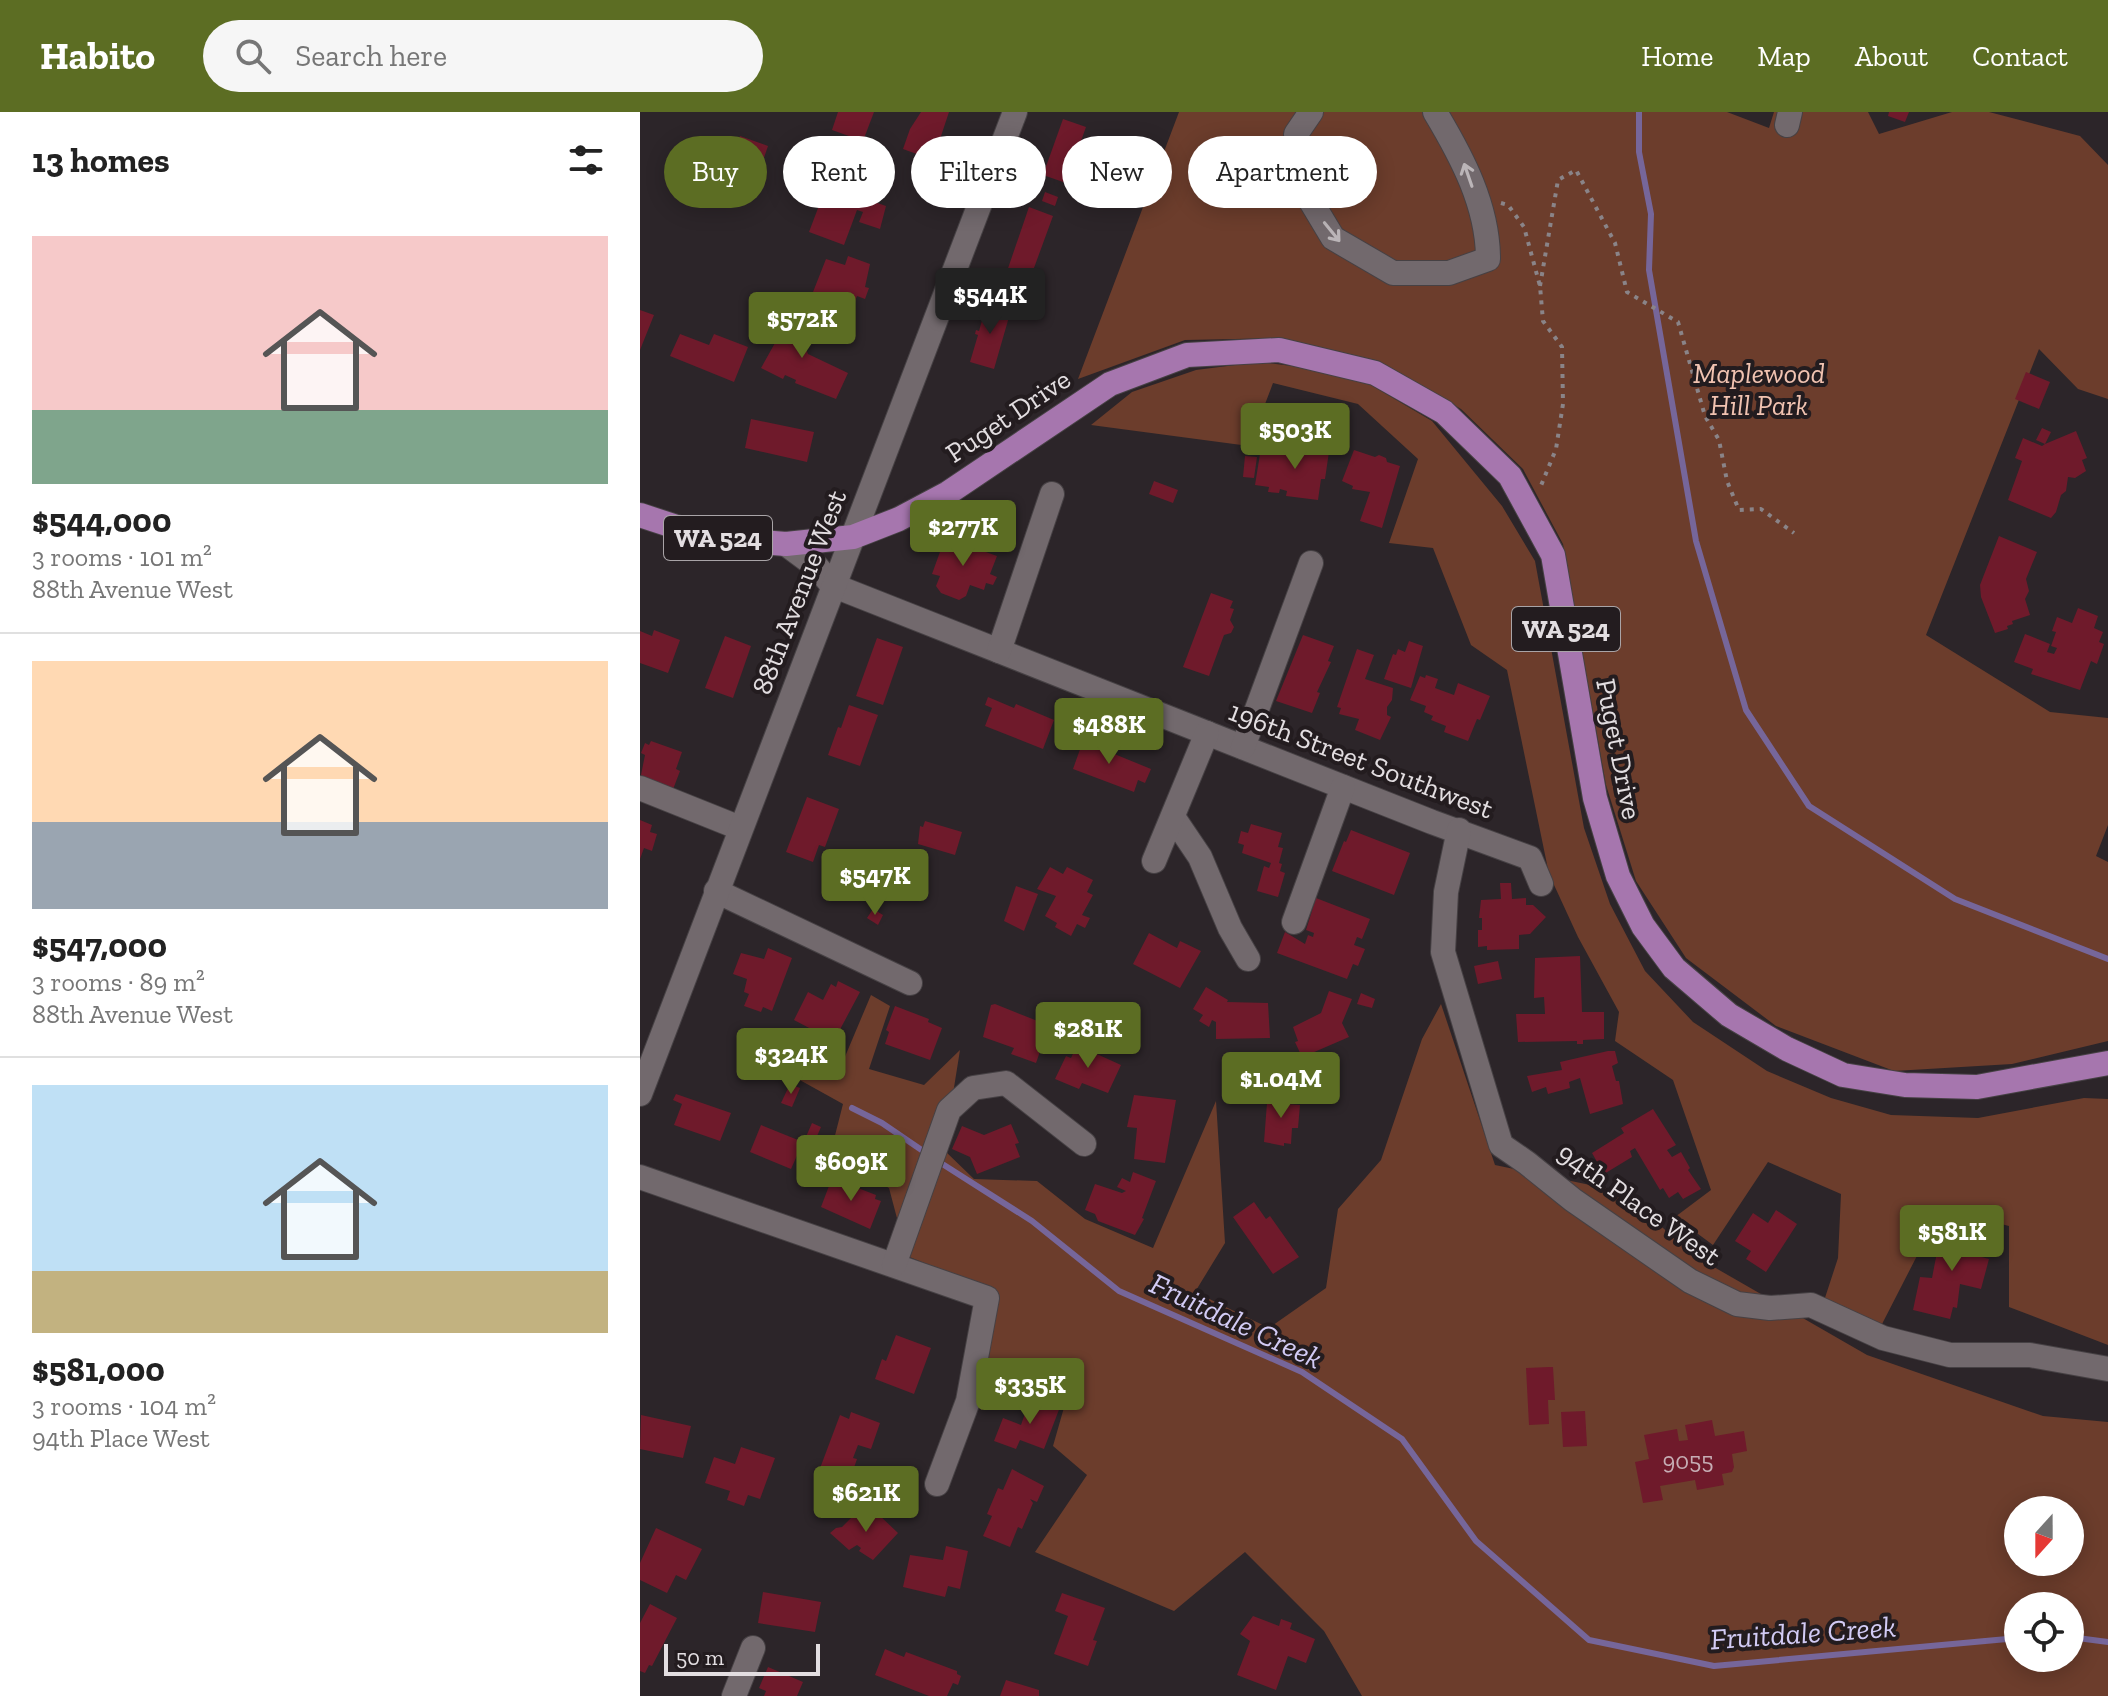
<!DOCTYPE html>
<html lang="en">
<head>
<meta charset="utf-8">
<style>
  :root { --surface:#fff; --page:#f6f6f6; --text:#222; --muted:#767676; --line:#e0e0e0; --accent:#5c6d23 }
  body { margin:0; font-family:"Zilla Slab",serif; background:var(--page); color:var(--text); height:100vh; display:flex; flex-direction:column; font-size:30px; white-space:nowrap }
  * { box-sizing:border-box; margin:0 }
  p { font-size:26px; color:var(--muted) }
  .icon { flex:none; width:44px; height:44px; fill:none; stroke:currentColor; stroke-width:2; stroke-linecap:round; stroke-linejoin:round }
  .map { position:relative; flex:1; overflow:hidden }
  .side { display:flex; flex-direction:column; background:var(--surface); width:640px }
  .side>* { flex:none }
  .hud { position:absolute; left:24px; top:24px; width:760px; height:72px; display:flex; gap:16px }
  .needle { width:52px; rotate:201deg }
  .buttons { position:absolute; left:1364px; top:1384px; display:grid; gap:16px }
  .buttons a { display:grid; place-items:center; width:80px; height:80px; border-radius:50%; background:var(--surface); box-shadow:0 4px 20px #0003; font-size:40px }
  .scale { position:absolute; left:24px; bottom:20px; width:156px; box-sizing:border-box; padding-left:8px; border:4px solid #e3dee1; border-top:0; font-size:22px; line-height:28px; white-space:nowrap; color:#e3dee1; -webkit-text-stroke:6px #231c1f; paint-order:stroke }
  .price { position:absolute; translate:-50% -68px; padding:0 18px; border-radius:8px; background:var(--accent); color:#fff; font-size:26px; line-height:52px; filter:drop-shadow(0 2px 4px #0008) }
  .price::after { content:''; position:absolute; left:50%; top:48px; width:24px; height:18px; margin-left:-12px; background:inherit; clip-path:polygon(0 0,100% 0,50% 100%) }
  .price.on { background:#222; color:#fff }
  ul { padding:0; list-style:none }
  li { display:grid; align-content:center; gap:16px; height:424px; padding:0 32px }
  li+li { border-top:2px solid var(--line) }
  li span { display:grid; place-items:center; height:248px; border-radius:0px; color:#555 }
  li>.icon { margin-inline-start:auto }
  span .icon { width:144px; height:144px; fill:#fffc; stroke-width:1 }
  li b { font-size:34px }
  h2 { display:flex; justify-content:space-between; align-items:center; height:96px; padding:0 32px; font-size:34px }
  .pill { padding:0 28px; border-radius:36px; background:var(--surface); box-shadow:0 4px 20px #0003; font-size:28px; line-height:72px }
  .pill.on { background:var(--accent); color:#fff }
  header { display:flex; align-items:center; gap:48px; box-sizing:border-box; height:112px; padding:0 40px; background:var(--accent); color:#fff }
  header strong { font-size:38px }
  nav { display:flex; gap:44px; margin-inline-start:auto; font-size:28px }
  .search { width:560px; height:72px; background:var(--page); display:flex; align-items:center; gap:20px; box-sizing:border-box; padding:0 28px; border-radius:44px; color:var(--muted); font-size:30px }
  main { display:flex; flex:1; min-height:0 }
  .map>svg:first-child { display:block }
  .green { fill:#6c3d2c; fill-rule:evenodd }
  .lines { fill:none; stroke-linecap:round; stroke-linejoin:round }
  .stream { stroke:#76669a; stroke-width:6 }
  .building { fill:#6f1a2b }
  .minor-casing { stroke:#464144; stroke-width:26 }
  .major-casing { stroke:#464144; stroke-width:26 }
  .path { stroke:#8a8488; stroke-width:4; stroke-dasharray:4 6; stroke-linecap:butt }
  .minor { stroke:#72696d; stroke-width:24 }
  .major { stroke:#a676ae; stroke-width:24 }
  .oneway { stroke:#bbb5b8 }
  .labels { text-anchor:middle; dominant-baseline:central; stroke-width:8; stroke-linejoin:round; paint-order:stroke }
  .number-label { font-size:24px; fill:#c6adb4 }
  .shield { fill:#231c1f; stroke:#a9a4a7; stroke-width:2 }
  .shield-label { font-size:26px; font-weight:bold; fill:#e3dee1 }
  .park-label { font-size:28px; font-style:italic; fill:#f1c3b1; stroke:#231c1f }
  .street-label { font-size:28px; fill:#e3dee1; stroke:#231c1f }
  .water-label { font-size:30px; font-style:italic; fill:#d2cbf5; stroke:#231c1f }
</style>
</head>
<body>
<header>
<strong>Habito</strong>
<div class="search"><svg class="icon" aria-label="search" viewBox="0 0 24 24"><circle cx="10" cy="10" r="6"/><path d="M15 15l6 6"/></svg>Search here</div>
<nav><a>Home</a><a>Map</a><a>About</a><a>Contact</a></nav>
</header>
<main>
<section class="side">
<h2>13 homes<svg class="icon" aria-label="filters" viewBox="0 0 24 24"><path d="M4 7h16M4 17h16"/><circle cx="9" cy="7" r="2"/><circle cx="15" cy="17" r="2"/></svg></h2>
<ul>
<li><span style="background:linear-gradient(#f6c9c9 70%,#7fa58c 0)"><svg class="icon" aria-label="home" viewBox="0 0 24 24"><path d="M3 11l9-7 9 7M6 9v11h12V9"/></svg></span><div><b>$544,000</b><p>3 rooms · 101 m²</p><p>88th Avenue West</p></div></li>
<li><span style="background:linear-gradient(#ffd9b3 65%,#9aa5b1 0)"><svg class="icon" aria-label="home" viewBox="0 0 24 24"><path d="M3 11l9-7 9 7M6 9v11h12V9"/></svg></span><div><b>$547,000</b><p>3 rooms · 89 m²</p><p>88th Avenue West</p></div></li>
<li><span style="background:linear-gradient(#bfe0f5 75%,#c2b280 0)"><svg class="icon" aria-label="home" viewBox="0 0 24 24"><path d="M3 11l9-7 9 7M6 9v11h12V9"/></svg></span><div><b>$581,000</b><p>3 rooms · 104 m²</p><p>94th Place West</p></div></li>
</ul>
</section>
<div class="map">
<svg width="1468" height="1584" viewBox="0 0 1468 1584">
  <rect width="100%" height="100%" fill="#2c2529"/>
  <g class="green">
    <path d="M539 0H1087L1129 16 1134 0H1228L1239 22 1312 0H1349L1440 24 1468 53V287L1438 277 1399 237 1286 523 1410 600 1468 606V713L1456 744 1468 750V929L1372 952 1254 959 1136 914 1046 846 996 769 966 673 923 432 883 357 821 297 739 249 642 226 545 228 438 267Z"/>
    <path d="M619 250 668 256 731 273 792 309 862 394 895 449 944 716 970 792 1005 859 1053 910 1127 959 1191 986 1251 1003 1338 1006 1444 986 1468 987V1233L1369 1195V1114L1301 1097 1241 1214 1182 1195 1198 1146 1201 1082 1128 1050 1073 1133 1035 1105 1071 1078 1033 968 975 929 979 900 938 825 909 762 867 558 831 533 793 436 749 431 778 347 718 292 633 271 609 334 451 313 492 280 556 258Z"/>
    <path d="M231 883 250 894 229 957 284 973 320 938 304 1038 334 1067 397 1069 445 1107 513 1136 576 989 585 1131 555 1180 629 1216 686 1176 698 1097 741 1048 782 927 801 892 855 1053 983 1080 1053 1143 1227 1243 1403 1304 1468 1310V1584H722L684 1519 605 1440 534 1499 395 1440 447 1363 413 1334 425 1292 383 1277 341 1298 342 1256 358 1181 267 1144 249 1076 190 1043 203 992 140 957 158 930 204 947ZM1378 1398H1430V1450H1378ZM1378 1494H1430V1546H1378Z"/>
  </g>
  <g class="lines">
    <g class="stream">
      <path d="M999 0V40L1011 102 1009 158 1056 429 1106 598 1169 694 1315 787 1468 847"/>
      <path d="M212 996 242 1011 283 1039"/>
      <path d="M304 1053 392 1109 479 1179 662 1260 762 1327 836 1429 949 1528 1074 1554 1378 1526"/>
      <path d="M1430 1525 1468 1530"/>
    </g>
  </g>
  <g class="building">
    <path d="M198 0H234L223 29 192 18Z"/>
    <path d="M281 0H309L293 48 263 37 270 17Z"/>
    <path d="M1249 0H1269L1265 10 1248 4Z"/>
    <path d="M423 7 446 15 426 71 403 63Z"/>
    <path d="M100 24 128 34 113 78 74 64 76 60 63 56 70 35 83 40 86 33 95 36Z"/>
    <path d="M193 55 232 70 226 87 246 94 240 117 219 110 223 100 217 98 204 133 169 120 183 83 150 70 154 59 187 71Z"/>
    <path d="M405 80 418 85 415 94 402 89Z"/>
    <path d="M389 95 413 104 383 186 368 179 371 170 364 168Z"/>
    <path d="M208 144 230 152 225 175 229 176 225 187 217 184 213 194 173 180 186 147 205 153Z"/>
    <path d="M347 191 371 198 354 257 330 250 338 223 335 222 336 218 339 219Z"/>
    <path d="M151 197 172 206 163 228 168 242 208 261 196 287 155 271 156 268 145 263 143 267 121 256 140 222 158 230 162 228 141 220Z"/>
    <path d="M0 198 14 203 0 238Z"/>
    <path d="M40 222 69 233 74 222 108 235 94 270 30 244Z"/>
    <path d="M1386 260 1410 270 1399 297 1375 287Z"/>
    <path d="M111 307 174 320 167 350 105 336Z"/>
    <path d="M1402 316 1411 320 1405 332 1436 319 1447 346 1442 348 1446 359 1435 366 1428 365 1426 379 1421 383 1416 400 1411 406 1368 388 1382 349 1375 346 1383 326 1402 334 1405 332 1396 328Z"/>
    <path d="M667 330 690 333 685 367H681L678 388 646 384 647 379 640 377 639 381 628 380 629 375 615 373 620 342 633 343 634 337 666 342Z"/>
    <path d="M714 338 735 345 739 343 746 346 747 350 760 354 742 416 720 409 730 380 712 377 713 374 702 369Z"/>
    <path d="M605 344 617 345 614 366 603 365Z"/>
    <path d="M514 369 538 378 533 391 509 382Z"/>
    <path d="M1359 424 1397 440 1386 467 1389 479 1385 487 1390 503 1372 509 1373 512 1367 514 1368 517 1355 521 1341 485 1340 473Z"/>
    <path d="M321 425 339 432 343 439 357 444 350 462 357 465 353 473 346 471 344 478 330 473 326 484 319 488 301 481 296 474 300 464 292 462 305 426 313 429Z"/>
    <path d="M571 481 593 489 590 496 594 497 590 508 594 515 591 521 584 523 569 564 543 555Z"/>
    <path d="M1438 496 1458 504 1454 516 1463 520 1459 530 1464 532 1457 552 1451 549 1440 578 1391 562 1393 557 1374 550 1385 522 1410 532 1407 540 1414 542 1417 536 1411 534 1416 520 1412 519 1417 505 1432 511Z"/>
    <path d="M14 518 40 528 28 561 0 551V519L12 524Z"/>
    <path d="M663 523 694 534 688 549 691 550 677 580 680 581 672 601 636 589Z"/>
    <path d="M85 524 111 534 93 586 65 576Z"/>
    <path d="M237 526 263 535 243 593 216 584Z"/>
    <path d="M769 529 783 534 771 576 744 567 753 542 756 543 758 537 765 540Z"/>
    <path d="M717 537 734 543 725 567 753 576 752 588 747 595V603L751 605 740 628 715 618 719 607 699 602 701 596 697 595Z"/>
    <path d="M786 563 798 567 795 576 814 583 818 571 850 584 840 608 837 607 828 629 804 620 806 614 791 608 793 604 784 600 786 594 770 588 780 564 785 566Z"/>
    <path d="M348 585 374 596 376 592 414 608 403 637 345 614 352 596 345 593Z"/>
    <path d="M209 593 238 603 220 654 188 643 198 615 201 616Z"/>
    <path d="M444 626 468 635 467 639 511 657 505 671 498 668 494 680 433 657Z"/>
    <path d="M11 629 42 640 36 657 40 659 32 680 0 668 5 643 1 641 5 631 9 633Z"/>
    <path d="M167 685 199 697 185 735 179 733 173 750 146 740Z"/>
    <path d="M0 708 12 713 10 720 17 722 12 739 4 736 0 747Z"/>
    <path d="M285 709 322 720 315 743 278 732 280 714 283 715Z"/>
    <path d="M611 712 642 721 638 735 643 736 639 751 642 752 640 759 645 761 638 785 617 779 624 754 629 756 631 751 602 741 604 733 598 731 601 719 608 721Z"/>
    <path d="M711 718 770 741 754 783 692 759 704 729 706 730Z"/>
    <path d="M410 755 423 762 427 755 453 768 447 780 453 783 442 803 450 806 445 816 437 812 431 824 415 815 417 811 405 804 416 784 397 777Z"/>
    <path d="M860 771H871L872 787 886 786V793H893L906 805 890 822 879 823V837L847 838V834L838 835V818H842V806H839L841 788 861 787Z"/>
    <path d="M376 774 398 782 384 819 364 809Z"/>
    <path d="M676 786 730 807 722 827 717 825 714 833 725 837 718 854 713 852 707 867 637 841 645 820 665 832 668 823 673 825 674 821 666 818Z"/>
    <path d="M233 797 243 803 238 813 227 806Z"/>
    <path d="M509 821 537 836 540 829 561 839 540 876 493 852Z"/>
    <path d="M128 836 152 846 132 899 123 895 121 900 104 894 109 882 104 880 107 867 93 862 101 841 124 847Z"/>
    <path d="M940 844 942 900H964V927L943 928V932H937V929L878 930 876 902H905L904 885 894 886 895 846Z"/>
    <path d="M858 849 862 867 838 872 834 854Z"/>
    <path d="M198 869 220 880 188 940 167 930 173 918 154 908 168 880 183 888 191 872 196 875Z"/>
    <path d="M566 875 588 888 587 890 628 891 630 926 576 927V910L572 908 569 915 559 909 563 903 553 897Z"/>
    <path d="M689 879 712 887 702 911 709 925 665 944 664 942 661 943 655 930 658 929 653 915 681 901Z"/>
    <path d="M721 881 735 887 732 896 717 892Z"/>
    <path d="M355 892 405 912 401 924 405 925 396 951 371 942 374 936 343 925 351 893Z"/>
    <path d="M255 894 289 907 288 910 302 916 290 948 245 932 249 920 246 918Z"/>
    <path d="M477 894 493 900 488 912 473 906Z"/>
    <path d="M437 933 481 953 468 981 442 971 439 977 415 967 426 944 431 946Z"/>
    <path d="M968 939H975L978 951 972 954 976 969H979L983 992 950 1002 940 966 929 970 930 976 908 982 906 975 892 980 887 964 922 958 920 950Z"/>
    <path d="M150 972 160 976 152 995 141 991Z"/>
    <path d="M635 980 647 981 646 992 660 993 658 1016H652L651 1032 644 1031V1034L624 1030 627 991H634Z"/>
    <path d="M36 982 91 1001 80 1029 34 1013 42 992 33 988Z"/>
    <path d="M494 983 536 988 525 1051 494 1047 497 1016 487 1015Z"/>
    <path d="M1013 997 1036 1033 1027 1038 1032 1045 1041 1040 1050 1056 1048 1058 1061 1077 1043 1087 1038 1080 1029 1086 1023 1076 1020 1078 995 1036 990 1039 992 1045 964 1062 952 1041 984 1021 981 1016Z"/>
    <path d="M172 1011 181 1015 174 1031 165 1027Z"/>
    <path d="M371 1012 379 1031 375 1032 380 1045 337 1062 330 1045 312 1037 322 1014 344 1023Z"/>
    <path d="M121 1013 163 1030 151 1057 110 1040Z"/>
    <path d="M493 1060 516 1069 502 1106 504 1107 495 1123 458 1109 455 1102 445 1098 455 1072 482 1081 486 1079 477 1075 482 1066 490 1070Z"/>
    <path d="M192 1066 236 1083 235 1087 241 1089 230 1117 181 1095Z"/>
    <path d="M614 1090 626 1107 630 1104 659 1145 633 1162 593 1105Z"/>
    <path d="M1136 1098 1157 1112 1126 1160 1106 1147 1111 1139 1095 1129 1113 1101 1128 1111Z"/>
    <path d="M1315 1112 1343 1122 1338 1144 1349 1147 1341 1177 1320 1172 1317 1196 1313 1195 1310 1207 1273 1198 1280 1165 1292 1166 1298 1135 1301 1136 1310 1114 1314 1115Z"/>
    <path d="M256 1223 291 1236 274 1282 235 1267 242 1247 246 1249Z"/>
    <path d="M909 1255H913L915 1288H908L909 1312 889 1313 886 1256Z"/>
    <path d="M391 1284 420 1295 404 1337 380 1328 376 1337 354 1329 363 1306 381 1313Z"/>
    <path d="M945 1299 947 1334 923 1335 921 1300Z"/>
    <path d="M211 1300 240 1311 231 1337 218 1333 213 1346 217 1347 209 1370 179 1359 200 1303 209 1307Z"/>
    <path d="M1 1303 51 1314 43 1346 0 1337Z"/>
    <path d="M1072 1308 1075 1324 1104 1319 1107 1339 1092 1342 1094 1355 1092 1360 1082 1362 1084 1373 1057 1378 1055 1368 1020 1374 1023 1388 1003 1391 995 1350 1009 1347 1004 1323 1037 1317 1039 1329 1048 1328 1045 1313Z"/>
    <path d="M101 1335 135 1346 120 1387 108 1383 104 1394 87 1388 90 1379 65 1371 74 1345 95 1352Z"/>
    <path d="M372 1357 404 1374 397 1390 390 1387 393 1391 382 1417 378 1415 370 1435 343 1424 352 1404 347 1402 358 1376 363 1378Z"/>
    <path d="M220 1397 231 1408 237 1401 258 1421 233 1448 219 1439 221 1436 217 1433 209 1438 190 1421 196 1416 202 1415Z"/>
    <path d="M16 1416 62 1437 46 1468 36 1463 27 1481 0 1468V1451Z"/>
    <path d="M306 1434 328 1439 320 1477 308 1474 305 1485 263 1475 270 1443 303 1448Z"/>
    <path d="M123 1480 181 1490 175 1520 118 1511Z"/>
    <path d="M422 1481 465 1496 453 1528 457 1529 448 1554 414 1542 428 1504 415 1499Z"/>
    <path d="M10 1492 37 1506 12 1554 9 1553 5 1561 0 1559V1511Z"/>
    <path d="M613 1504 639 1514 641 1507 652 1511 650 1517 675 1527 666 1551 648 1544 636 1578 597 1563 610 1529 600 1522Z"/>
    <path d="M245 1537 264 1545 266 1540 317 1559V1562L321 1564 318 1573 313 1571 307 1584H289L235 1563Z"/>
    <path d="M128 1555 163 1570 157 1584H124L126 1579 119 1576Z"/>
    <path d="M366 1568 399 1578V1584H360Z"/>
  </g>
  <g class="lines">
    <g class="minor-casing">
      <g id="minor">
        <path d="M671 0 656 22 663 76 693 126 753 161H809L848 147C848 94 822 45 795 0"/>
        <path d="M1147 13 1150 0"/>
        <path d="M146 432 177 455 192 473 792 710 890 746 901 772"/>
        <path d="M359 539 412 382"/>
        <path d="M603 635 671 451"/>
        <path d="M0 676 100 716"/>
        <path d="M533 705 560 745 590 816 608 847"/>
        <path d="M819 718 806 780 803 840 861 1033 887 1051 933 1088 1050 1169 1097 1192 1130 1196 1171 1193 1243 1226 1310 1243H1390L1468 1257"/>
        <path d="M514 749 567 621"/>
        <path d="M76 779 270 871"/>
        <path d="M654 810 703 675"/>
        <path d="M0 982 375 0"/>
        <path d="M0 1065 347 1186 328 1289 297 1372"/>
        <path d="M254 1153 309 998 333 976 366 971 444 1032"/>
        <path d="M94 1584 113 1536"/>
      </g>
    </g>
    <g class="major-casing">
      <path id="major" d="M0 403 70 426 146 432 213 425 259 407 308 381 470 272 547 243 639 238 735 261 804 300 870 364 913 443 955 686 978 764 1003 814 1034 856 1089 903 1147 937 1203 963 1265 973 1337 975 1468 951"/>
    </g>
    <g class="path">
      <path d="M861 91 868 93 884 115 900 174 903 209 922 235 923 292 916 337 900 376"/>
      <path d="M900 174 918 68 936 58 975 131 987 180 1038 210 1065 304 1079 328 1087 369 1099 398 1121 397 1154 421"/>
    </g>
    <use href="#minor" class="minor"/>
    <use href="#major" class="major"/>
  </g>
  <defs><path id="oneway-shaft" d="M-6 0H5M1.5-3L5.5 0L1.5 3" fill="none" stroke-width="1.6" stroke-linecap="round" stroke-linejoin="round" transform="scale(2)"/></defs>
  <g class="oneway">
    <use href="#oneway-shaft" transform="translate(828 63) rotate(-109)"/>
    <use href="#oneway-shaft" transform="translate(692 120) rotate(51)"/>
  </g>
  <g class="labels">
    <g class="number-label">
      <text x="1048" y="1348">9055</text>
    </g>
    <g class="shield">
      <rect x="24" y="404" width="108" height="44" rx="6"/>
      <rect x="872" y="495" width="108" height="44" rx="6"/>
    </g>
    <g class="shield-label">
      <text x="78" y="426">WA 524</text>
      <text x="926" y="517">WA 524</text>
    </g>
    <g class="park-label">
      <text x="1119" y="261">Maplewood<tspan x="1119" dy="32">Hill Park</tspan></text>
    </g>
    <g class="street-label">
      <text transform="translate(368 304) rotate(-34)">Puget Drive</text>
      <text transform="translate(159 480) rotate(-69)">88th Avenue West</text>
      <text transform="translate(979 637) rotate(79)">Puget Drive</text>
      <text transform="translate(721 648) rotate(21)">196th Street Southwest</text>
      <text transform="translate(999 1092) rotate(35)">94th Place West</text>
    </g>
    <g class="water-label">
      <text transform="translate(596 1209) rotate(25)">Fruitdale Creek</text>
      <text transform="translate(1163 1521) rotate(-4)">Fruitdale Creek</text>
    </g>
  </g>
</svg>
<div class="buttons">
<a><svg class="needle" viewBox="-14 -14 28 28"><path d="M0-13l5 13h-10z" fill="#e53935"/><path d="M0 13l5-13h-10z" fill="#767676"/></svg></a>
<a><svg class="icon" aria-label="locate" viewBox="0 0 24 24"><circle cx="12" cy="12" r="6"/><path d="M12 2v4M12 18v4M2 12h4M18 12h4"/></svg></a>
</div>
<div class="scale">50 m</div>
<b class="price on" style="left:350px;top:224px">$544K</b>
<b class="price" style="left:162px;top:248px">$572K</b>
<b class="price" style="left:655px;top:359px">$503K</b>
<b class="price" style="left:323px;top:456px">$277K</b>
<b class="price" style="left:469px;top:654px">$488K</b>
<b class="price" style="left:235px;top:805px">$547K</b>
<b class="price" style="left:448px;top:958px">$281K</b>
<b class="price" style="left:151px;top:984px">$324K</b>
<b class="price" style="left:641px;top:1008px">$1.04M</b>
<b class="price" style="left:211px;top:1091px">$609K</b>
<b class="price" style="left:1312px;top:1161px">$581K</b>
<b class="price" style="left:390px;top:1314px">$335K</b>
<b class="price" style="left:226px;top:1422px">$621K</b>
<div class="hud">
<a class="pill on">Buy</a>
<a class="pill">Rent</a>
<a class="pill">Filters</a>
<a class="pill">New</a>
<a class="pill">Apartment</a>
</div>
</div>
</main>
</body>
</html>
